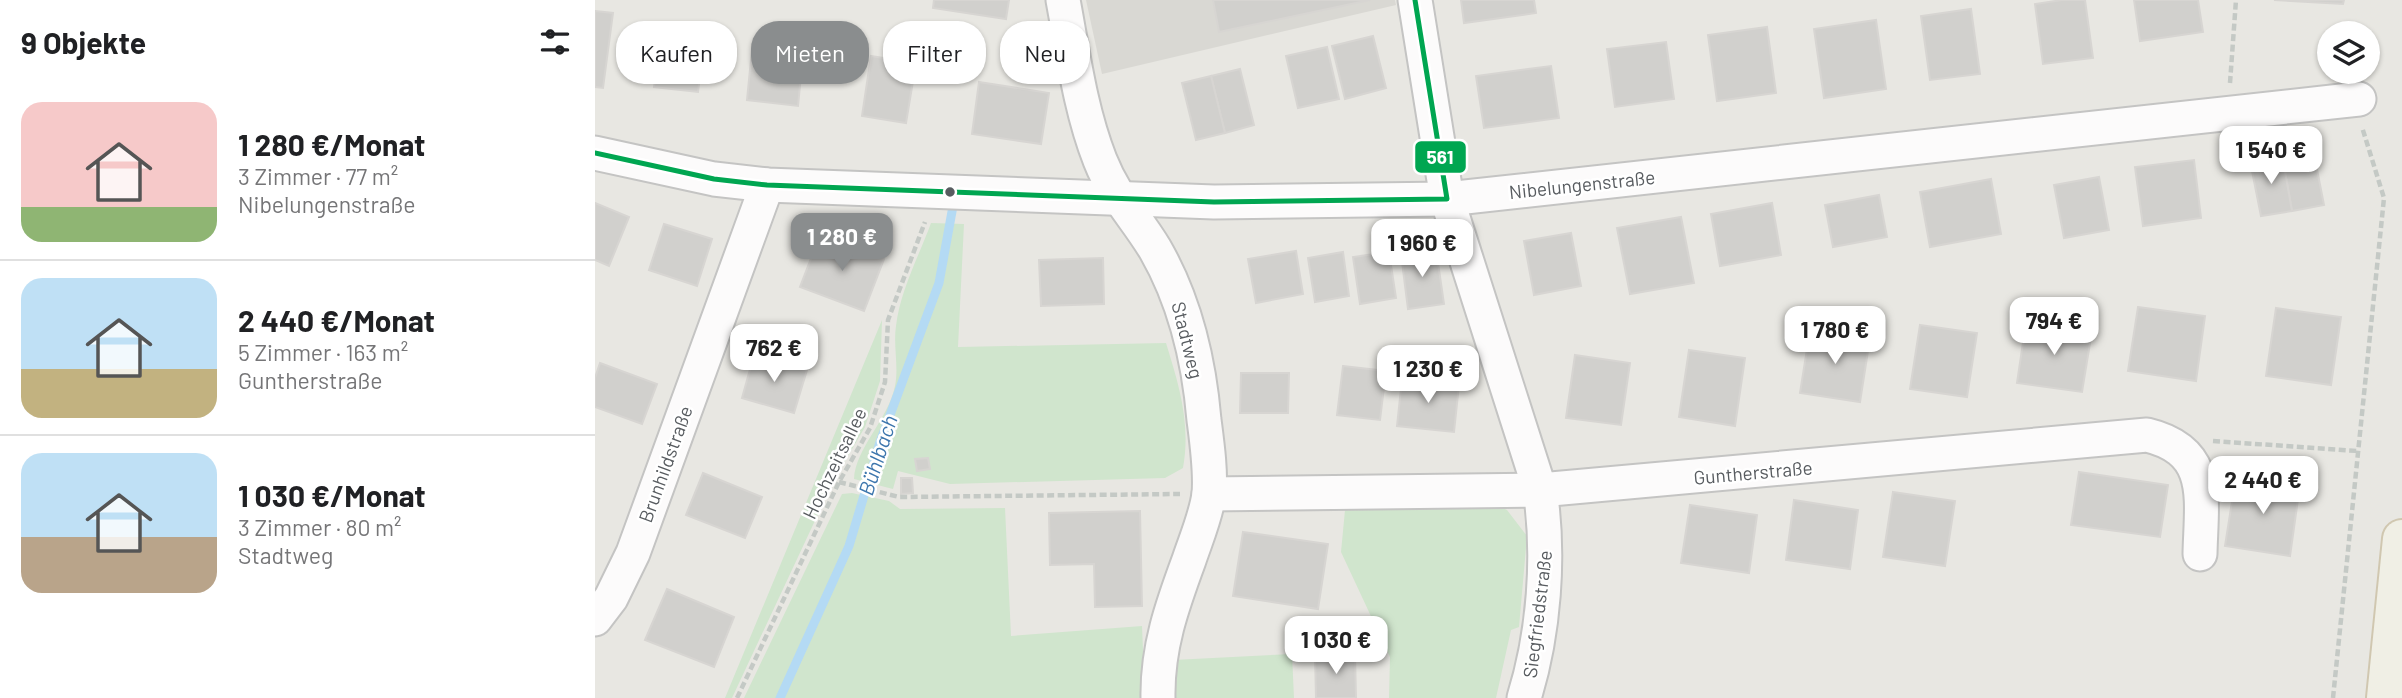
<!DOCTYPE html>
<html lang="de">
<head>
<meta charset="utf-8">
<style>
  :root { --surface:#fff; --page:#f2f2f2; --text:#202124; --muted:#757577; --line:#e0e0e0; --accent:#8a8d8e }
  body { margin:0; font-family:Barlow,sans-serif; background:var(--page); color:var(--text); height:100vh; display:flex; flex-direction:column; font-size:26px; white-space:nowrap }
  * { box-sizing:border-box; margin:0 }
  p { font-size:23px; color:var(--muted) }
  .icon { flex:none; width:38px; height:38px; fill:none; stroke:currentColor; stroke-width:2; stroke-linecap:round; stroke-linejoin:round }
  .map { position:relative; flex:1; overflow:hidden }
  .sheet { display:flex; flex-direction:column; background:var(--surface); width:595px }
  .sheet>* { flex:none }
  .top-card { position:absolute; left:21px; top:21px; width:665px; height:63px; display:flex; gap:14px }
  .tools { position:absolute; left:1722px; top:21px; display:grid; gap:14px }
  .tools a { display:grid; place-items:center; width:63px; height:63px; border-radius:50%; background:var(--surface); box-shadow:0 2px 5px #0004; font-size:35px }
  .price { position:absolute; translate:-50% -60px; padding:0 16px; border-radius:14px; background:#fff; color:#222; font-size:23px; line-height:46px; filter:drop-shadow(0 2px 4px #0008) }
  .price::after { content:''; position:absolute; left:50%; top:42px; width:21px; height:16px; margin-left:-10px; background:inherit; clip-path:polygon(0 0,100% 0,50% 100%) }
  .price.current { background:var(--accent); color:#fff }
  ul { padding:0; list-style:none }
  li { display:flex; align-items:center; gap:21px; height:175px; padding:0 21px }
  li+li { border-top:2px solid var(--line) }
  li span { display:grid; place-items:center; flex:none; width:196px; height:140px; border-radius:21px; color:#555 }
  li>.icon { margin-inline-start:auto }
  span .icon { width:84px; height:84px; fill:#fffc; stroke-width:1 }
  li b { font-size:30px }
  h2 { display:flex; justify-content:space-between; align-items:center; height:84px; padding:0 21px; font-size:30px }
  .chip { padding:0 24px; border-radius:28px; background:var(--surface); box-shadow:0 2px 5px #0004; font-size:24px; line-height:63px }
  .chip.current { background:var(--accent); color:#fff }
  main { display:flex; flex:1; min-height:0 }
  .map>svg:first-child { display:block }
  .industrial { fill:#d9d8d3 }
  .green { fill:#d0e5cd }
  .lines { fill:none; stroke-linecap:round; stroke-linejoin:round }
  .stream { stroke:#b4daf4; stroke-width:9 }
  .building { fill:#d1d0cd; stroke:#d7d5d2; stroke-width:2 }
  .minor-casing { stroke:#c4c4c3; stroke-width:37 }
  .primary-casing { stroke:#d0c7b0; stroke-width:42 }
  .path { stroke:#c4c9c5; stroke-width:4.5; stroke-dasharray:7 3.5; stroke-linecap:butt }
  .minor { stroke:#fcfbfb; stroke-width:33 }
  .primary { stroke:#f0efe5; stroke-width:38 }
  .bus-1-casing { stroke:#fff; stroke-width:10 }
  .bus-1 { stroke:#00a651; stroke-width:5 }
  .bus-dot { fill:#585c60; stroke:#fff; stroke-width:2.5 }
  .labels { text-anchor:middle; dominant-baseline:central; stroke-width:5; stroke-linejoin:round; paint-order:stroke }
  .street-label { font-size:19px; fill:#585c60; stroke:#fff }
  .water-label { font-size:21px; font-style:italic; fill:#3d76ad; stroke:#fff }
  .line-badge { stroke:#fff; stroke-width:2.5 }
  .badge-label { font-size:19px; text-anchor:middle; font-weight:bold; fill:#fff }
</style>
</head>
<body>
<main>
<section class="sheet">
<h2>9 Objekte<svg class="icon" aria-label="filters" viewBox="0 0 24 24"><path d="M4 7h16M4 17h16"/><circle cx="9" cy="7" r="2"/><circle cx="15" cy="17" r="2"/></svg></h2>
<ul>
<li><span style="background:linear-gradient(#f6c9c9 75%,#8fb573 0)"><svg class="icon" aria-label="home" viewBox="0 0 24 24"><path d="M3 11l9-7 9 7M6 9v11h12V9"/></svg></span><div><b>1 280 €/Monat</b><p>3 Zimmer · 77 m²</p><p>Nibelungenstraße</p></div></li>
<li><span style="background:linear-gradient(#bfe0f5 65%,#c2b280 0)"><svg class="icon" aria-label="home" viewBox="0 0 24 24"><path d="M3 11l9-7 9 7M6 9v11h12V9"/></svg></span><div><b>2 440 €/Monat</b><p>5 Zimmer · 163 m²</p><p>Guntherstraße</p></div></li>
<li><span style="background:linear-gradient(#bfe0f5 60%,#b9a48a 0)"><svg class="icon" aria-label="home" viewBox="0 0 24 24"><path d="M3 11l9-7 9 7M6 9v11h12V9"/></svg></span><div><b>1 030 €/Monat</b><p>3 Zimmer · 80 m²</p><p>Stadtweg</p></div></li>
</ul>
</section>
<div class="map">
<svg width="1807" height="698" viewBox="0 0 1807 698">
  <rect width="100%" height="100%" fill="#e8e7e2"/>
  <path class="industrial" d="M491 0H800L801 5 507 74Z"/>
  <g class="green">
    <path d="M336 223 369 224 363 347 571 343C584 385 596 424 588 468L570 478 355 484 303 471 298 489 259 479C260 449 294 418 300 386 304 367 298 345 301 326 305 291 324 256 336 223Z"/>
    <path d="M287 320 285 381 270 427 239 480 137 698H130Z"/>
    <path d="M257 493 294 501 305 509 410 508 416 636 547 626 550 698H149L247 494Z"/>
    <path d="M903 506 912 510 932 536 924 627 916 630 901 698H794L795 657 746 552 750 510Z"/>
    <path d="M697 654 699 698H578V660Z"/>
  </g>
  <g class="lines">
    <path class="stream" d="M185 698 254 546 285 442 344 283 358 206"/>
  </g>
  <g class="building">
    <path d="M339 0H414L411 19 338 8Z"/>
    <path d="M618 0H775L624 32Z"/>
    <path d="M866 0H939L941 13 869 23Z"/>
    <path d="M1467 0H1490L1498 58 1448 64 1440 4Z"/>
    <path d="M1539 0H1603L1608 32 1545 41Z"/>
    <path d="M1679 0H1749L1748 4Z"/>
    <path d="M1376 9 1385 74 1335 80 1326 16Z"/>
    <path d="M0 11 18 13 8 88 0 87Z"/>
    <path d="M1281 20 1291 89 1229 98 1219 29Z"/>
    <path d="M1172 27 1181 93 1122 101 1113 35Z"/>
    <path d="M67 31 110 36 103 92 59 87Z"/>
    <path d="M778 36 791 88 750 99 737 46Z"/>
    <path d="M1071 42 1079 99 1020 107 1012 49Z"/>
    <path d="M732 47 744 99 703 108 691 56Z"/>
    <path d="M157 49 208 55 203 106 152 100Z"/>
    <path d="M276 56 321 63 311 123 267 116Z"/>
    <path d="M956 66 964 118 889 128 881 76Z"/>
    <path d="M645 69 659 125 630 133 616 76Z"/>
    <path d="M616 76 630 133 601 140 587 83Z"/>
    <path d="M384 82 454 93 446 144 377 134Z"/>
    <path d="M1718 149 1729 205 1697 211 1687 155Z"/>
    <path d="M1687 155 1697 211 1666 216 1655 161Z"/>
    <path d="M1599 160 1606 218 1548 226 1540 167Z"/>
    <path d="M1504 177 1514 230 1469 238 1459 185Z"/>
    <path d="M1396 179 1406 234 1335 247 1325 192Z"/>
    <path d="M1284 195 1292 237 1238 247 1230 205Z"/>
    <path d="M0 203 34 217 14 266 0 260Z"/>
    <path d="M1177 203 1186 255 1125 266 1116 214Z"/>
    <path d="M1086 217 1099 283 1035 294 1022 228Z"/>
    <path d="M69 224 117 239 102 286 54 270Z"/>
    <path d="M976 233 986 286 939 295 929 241Z"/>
    <path d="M225 235 289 259 269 311 205 287Z"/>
    <path d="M841 249 849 304 813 309 806 254Z"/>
    <path d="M701 251 708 294 661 303 653 259Z"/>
    <path d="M748 252 754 296 720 302 713 258Z"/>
    <path d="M794 252 801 298 765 304 758 257Z"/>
    <path d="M508 258 509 304 446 306 444 260Z"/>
    <path d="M1543 307 1610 316 1601 381 1533 371Z"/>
    <path d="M1681 308 1746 317 1736 385 1671 376Z"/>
    <path d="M1431 322 1497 331 1487 392 1422 383Z"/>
    <path d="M1325 325 1382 333 1372 397 1315 389Z"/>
    <path d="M1215 330 1275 338 1265 402 1205 393Z"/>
    <path d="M1094 350 1150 358 1140 426 1084 417Z"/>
    <path d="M159 355 212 370 199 413 147 398Z"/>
    <path d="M980 355 1035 363 1026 425 971 418Z"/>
    <path d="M5 363 62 384 47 424 0 407V378Z"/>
    <path d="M748 366 791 371 785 420 742 415Z"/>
    <path d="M646 373H694L693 413H645Z"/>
    <path d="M807 379 864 385 859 432 802 426Z"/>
    <path d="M333 458 335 469 322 471 320 459Z"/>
    <path d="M1484 472 1573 485 1565 537 1476 525Z"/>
    <path d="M108 473 167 497 150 538 91 515Z"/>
    <path d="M1641 476 1705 485 1695 556 1630 546Z"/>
    <path d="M306 478H317L318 493 306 494Z"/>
    <path d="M1298 492 1360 501 1350 566 1288 557Z"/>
    <path d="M1199 500 1263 510 1255 569 1191 560Z"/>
    <path d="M1095 505 1162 515 1154 573 1086 563Z"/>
    <path d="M545 511 547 606 500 607 499 564 455 565 454 513Z"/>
    <path d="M648 532 733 544 723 609 638 596Z"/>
    <path d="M72 589 139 617 119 667 50 640Z"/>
    <path d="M760 654 761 698H721L720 655Z"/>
  </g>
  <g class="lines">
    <g class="minor-casing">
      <g id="minor">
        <path d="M468 0C478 53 485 109 505 160 520 198 540 216 560 249 590 301 604 361 609 420 612 443 616 471 614 494 611 516 601 539 594 560 577 606 562 648 563 698"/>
        <path d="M820 0 852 199 945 490C955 556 949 634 929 698"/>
        <path d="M0 153 119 179 172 185 619 202 852 199 1764 99"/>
        <path d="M614 494 945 490 1552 435C1618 451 1606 500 1605 554"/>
        <path d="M0 619 16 598 38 553 172 185"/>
      </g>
    </g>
    <g class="primary-casing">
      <path id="primary" d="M1791 698 1807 539"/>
    </g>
    <g class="path">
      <path d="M1635 83 1641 0"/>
      <path d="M1618 441 1763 451"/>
      <path d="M244 482 304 497 585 494"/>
      <path d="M142 698 244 482 275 428 290 382 293 320 330 222"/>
      <path d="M1738 698 1789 198 1767 127"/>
    </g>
    <use href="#minor" class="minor"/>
    <use href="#primary" class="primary"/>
    <g class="bus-1-casing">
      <path id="bus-1" d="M0 153 119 179 172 185 619 202 852 199 820 0"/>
    </g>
    <use href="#bus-1" class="bus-1"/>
  </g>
  <circle class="bus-dot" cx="355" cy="192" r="6"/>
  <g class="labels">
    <g class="street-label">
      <text transform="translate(987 184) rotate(-6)">Nibelungenstraße</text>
      <text transform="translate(593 340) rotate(76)">Stadtweg</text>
      <text transform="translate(239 463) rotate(-64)">Hochzeitsallee</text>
      <text transform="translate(70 464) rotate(-70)">Brunhildstraße</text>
      <text transform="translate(1158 472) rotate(-5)">Guntherstraße</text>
      <text transform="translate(942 614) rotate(-83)">Siegfriedstraße</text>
    </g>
    <g class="water-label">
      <text transform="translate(282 455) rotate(-72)">Bühlbach</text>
    </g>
  </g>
  <rect class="line-badge" x="819" y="140" width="53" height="34" rx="7" fill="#00a651"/>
  <g class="badge-label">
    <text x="845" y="164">561</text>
  </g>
</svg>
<div class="tools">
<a><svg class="icon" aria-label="layers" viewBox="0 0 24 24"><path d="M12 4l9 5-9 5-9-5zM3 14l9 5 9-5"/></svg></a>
</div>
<b class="price" style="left:1676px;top:186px">1 540 €</b>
<b class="price current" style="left:247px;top:273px">1 280 €</b>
<b class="price" style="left:827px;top:279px">1 960 €</b>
<b class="price" style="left:1459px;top:357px">794 €</b>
<b class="price" style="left:1240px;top:366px">1 780 €</b>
<b class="price" style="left:179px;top:384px">762 €</b>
<b class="price" style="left:833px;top:405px">1 230 €</b>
<b class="price" style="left:1668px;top:516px">2 440 €</b>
<b class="price" style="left:741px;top:676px">1 030 €</b>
<div class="top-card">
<a class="chip">Kaufen</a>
<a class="chip current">Mieten</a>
<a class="chip">Filter</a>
<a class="chip">Neu</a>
</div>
</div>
</main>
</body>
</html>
